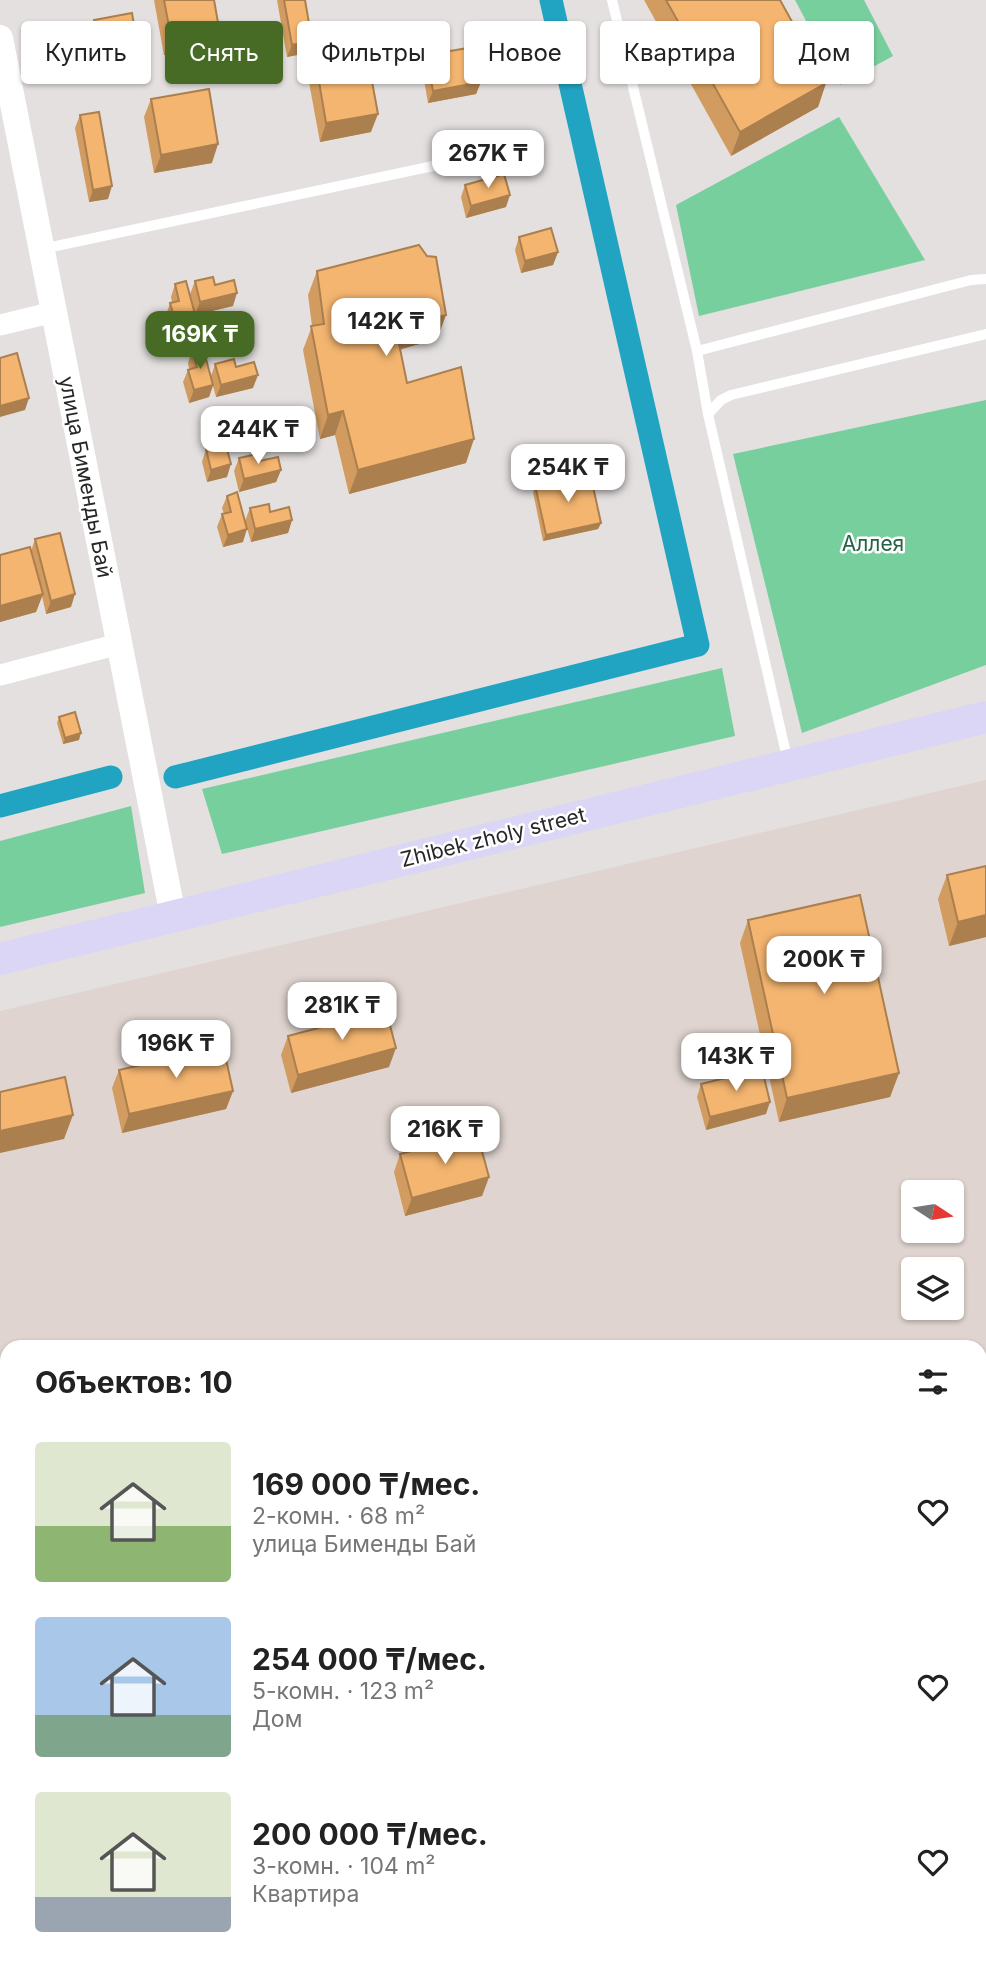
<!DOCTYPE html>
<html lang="ru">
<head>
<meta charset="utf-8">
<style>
  :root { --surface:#fff; --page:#f6f6f6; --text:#222; --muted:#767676; --accent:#476b24 }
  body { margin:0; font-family:Inter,sans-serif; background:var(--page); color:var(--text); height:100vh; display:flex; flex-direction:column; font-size:26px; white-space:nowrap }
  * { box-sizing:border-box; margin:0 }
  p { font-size:23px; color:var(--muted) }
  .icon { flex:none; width:38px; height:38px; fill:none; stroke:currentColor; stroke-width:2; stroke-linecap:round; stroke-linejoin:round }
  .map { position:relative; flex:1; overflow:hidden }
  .sheet { position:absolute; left:0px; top:1340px; width:987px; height:625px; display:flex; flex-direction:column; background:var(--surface); border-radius:21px 21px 0 0; box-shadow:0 2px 5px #0004 }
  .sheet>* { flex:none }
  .top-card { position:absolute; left:21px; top:21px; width:945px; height:63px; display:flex; gap:14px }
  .needle { width:46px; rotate:102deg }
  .fabs { position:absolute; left:901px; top:1180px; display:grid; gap:14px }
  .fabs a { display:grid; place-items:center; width:63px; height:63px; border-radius:7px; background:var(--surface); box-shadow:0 2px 5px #0004; font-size:35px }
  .price { position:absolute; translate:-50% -60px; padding:0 16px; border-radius:14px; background:#fff; color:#222; font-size:23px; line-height:46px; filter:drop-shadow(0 2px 4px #0008) }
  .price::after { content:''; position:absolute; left:50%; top:42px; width:21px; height:16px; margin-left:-10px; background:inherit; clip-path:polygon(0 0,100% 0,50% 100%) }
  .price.on { background:var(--accent); color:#fff }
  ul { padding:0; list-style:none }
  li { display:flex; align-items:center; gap:21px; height:175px; padding:0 35px }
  li span { display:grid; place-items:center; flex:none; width:196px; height:140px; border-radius:7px; color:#555 }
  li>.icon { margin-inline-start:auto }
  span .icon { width:84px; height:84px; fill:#fffc; stroke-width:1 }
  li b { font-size:30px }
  h2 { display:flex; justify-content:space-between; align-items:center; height:84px; padding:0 35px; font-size:30px }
  .chip { padding:0 24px; border-radius:7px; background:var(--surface); box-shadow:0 2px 5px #0004; font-size:24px; line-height:63px }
  .chip.on { background:var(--accent); color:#fff }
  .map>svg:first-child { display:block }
  .built { fill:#dfd4cf; fill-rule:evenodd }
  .green { fill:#78cf9e }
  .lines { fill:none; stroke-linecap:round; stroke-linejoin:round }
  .canal { stroke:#21a3c2; stroke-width:23 }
  .service { stroke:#fff; stroke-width:10 }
  .minor { stroke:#fff; stroke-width:21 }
  .tertiary { stroke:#fff; stroke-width:26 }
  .secondary { stroke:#dbd5f6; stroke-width:32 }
  .wall { fill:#d29c60 }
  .shaded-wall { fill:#ab7f4e }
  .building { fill:#f4b570; stroke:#ab7f4e; stroke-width:2 }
  .labels { text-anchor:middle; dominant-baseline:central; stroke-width:5; stroke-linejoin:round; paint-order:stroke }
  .street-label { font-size:21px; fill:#282726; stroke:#fff }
  .park-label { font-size:21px; fill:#236443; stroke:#fff }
</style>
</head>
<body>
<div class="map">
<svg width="986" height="1965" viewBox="0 0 986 1965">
  <rect width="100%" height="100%" fill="#e3e0df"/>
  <g class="built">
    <path d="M986 780V1531L980 1533V1348H7V1820L0 1796V1011ZM914 1192H952V1230H914ZM914 1269H952V1307H914Z"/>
    <path d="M986 1605V1965H537L534 1958H980V1606Z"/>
    <path d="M47 1958H500L501 1965H49Z"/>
  </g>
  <g class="green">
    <path d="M795 0H864L893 56 840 85Z"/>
    <path d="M839 117 925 260 699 316 676 205Z"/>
    <path d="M986 400V665L802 733 733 454Z"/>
    <path d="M722 668 735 736 222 854 202 789Z"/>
    <path d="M131 806 145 893 0 927V841Z"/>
  </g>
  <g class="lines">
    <g class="canal">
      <path d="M175 777 698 645 551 0"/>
      <path d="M0 806 111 777"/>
    </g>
    <g class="service">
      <path d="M612 0 697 351 708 414 788 762"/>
      <path d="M42 249 433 166"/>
      <path d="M697 351 971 280 986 279"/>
      <path d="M708 414 721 400 731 395 986 334"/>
      <path d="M524 1958 526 1965"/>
    </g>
    <g class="minor">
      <path d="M0 325 54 312"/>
      <path d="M0 675 119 644"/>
      <path d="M0 1931 7 1956"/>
    </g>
    <path class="tertiary" d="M0 38 173 916"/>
    <path class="secondary" d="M0 959 986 717"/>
  </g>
  <g class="wall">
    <path d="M154 0H214L212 47 164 55Z"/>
    <path d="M277 0H305L312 41 307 53 287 57Z"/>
    <path d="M644 0H780L826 83 818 107 731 156Z"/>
    <path d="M94 20 140 61 136 73 98 80 89 33Z"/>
    <path d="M426 55 481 82 476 94 428 103 422 68Z"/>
    <path d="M315 58 371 132 320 142 308 77Z"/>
    <path d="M151 99 212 163 154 173 144 117Z"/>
    <path d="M80 115 108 199 89 202 75 128Z"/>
    <path d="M465 185 506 207 466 218 461 197Z"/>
    <path d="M519 237 558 252 553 265 521 273 515 250Z"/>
    <path d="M317 271 437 339 400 349 407 383 466 463 349 494 335 435 320 439 303 350 312 326 308 295Z"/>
    <path d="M195 281 215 285 233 306 195 315 190 294Z"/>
    <path d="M175 284 191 331 172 336 166 315 170 303 172 302 171 297Z"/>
    <path d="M205 323 226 326 248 335 243 347 206 357 201 336Z"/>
    <path d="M192 351 211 376 215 364 236 367 253 388 216 397 213 386 209 397 189 403 183 382 188 370 189 369 188 363Z"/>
    <path d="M228 417 248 420 265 441 229 450 223 429Z"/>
    <path d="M211 430 227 477 207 482 202 462 206 449H208L206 443Z"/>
    <path d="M239 458 259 461 281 470 276 482 239 492 234 471Z"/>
    <path d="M535 485 601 523 598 529 543 541 533 492Z"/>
    <path d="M227 496 243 542 223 547 217 527 222 514H224L222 508Z"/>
    <path d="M250 508 270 512 292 520 288 533 251 542 245 521Z"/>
    <path d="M35 539 71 607 46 614 42 596 36 612 0 622V555L31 551Z"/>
    <path d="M59 717 79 740 63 744 57 723Z"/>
    <path d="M986 866V937L949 946 938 899 947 875Z"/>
    <path d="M748 920 899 1073 890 1097 779 1122 740 943Z"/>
    <path d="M288 1036 389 1067 291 1093 281 1055Z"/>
    <path d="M119 1070 233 1091 226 1109 122 1133 112 1088Z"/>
    <path d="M701 1084 766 1114 706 1130 697 1097Z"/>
    <path d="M400 1154 489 1177 482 1196 405 1216 394 1172Z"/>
    <path d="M421 1958H471L473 1965H419Z"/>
  </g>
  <g class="shaded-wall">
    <path d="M219 28 212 47 164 55 171 37Z"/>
    <path d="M312 41 307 53 287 57 292 45Z"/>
    <path d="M140 61 136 73 98 80 102 68Z"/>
    <path d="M481 82 476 94 428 103 433 91Z"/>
    <path d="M826 83 818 107 731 156 740 132Z"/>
    <path d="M378 114 371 132 320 142 326 123Z"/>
    <path d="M218 144 212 163 154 173 161 155Z"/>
    <path d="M112 186 108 199 89 202 93 190Z"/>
    <path d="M510 195 506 207 466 218 471 206Z"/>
    <path d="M558 252 553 265 521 273 525 261Z"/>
    <path d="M237 293 233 306 195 315 200 302Z"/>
    <path d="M446 315 437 339 388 353 396 329Z"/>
    <path d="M196 318 191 331 172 336 176 324Z"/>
    <path d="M248 335 243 347 206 357 211 344Z"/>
    <path d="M258 375 253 388 216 397 221 385Z"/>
    <path d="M213 385 209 397 189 403 194 390Z"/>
    <path d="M29 398 25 410 0 417V406Z"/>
    <path d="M343 411 335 435 320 439 328 415Z"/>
    <path d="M270 428 265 441 229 450 233 438Z"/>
    <path d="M474 439 466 463 349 494 358 470Z"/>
    <path d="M231 464 227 477 207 482 211 470Z"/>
    <path d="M281 470 276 482 239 492 244 479Z"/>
    <path d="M292 520 288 533 251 542 255 529Z"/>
    <path d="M601 523 598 529 543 541 546 535Z"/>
    <path d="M247 529 243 542 223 547 228 535Z"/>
    <path d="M43 594 36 612 0 622V606Z"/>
    <path d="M75 594 71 607 46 614 51 601Z"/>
    <path d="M81 733 79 740 63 744 65 738Z"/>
    <path d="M986 915V937L949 946 958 922Z"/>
    <path d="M396 1048 389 1067 291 1093 298 1075Z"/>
    <path d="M899 1073 890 1097 779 1122 787 1098Z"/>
    <path d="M233 1091 226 1109 122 1133 129 1114Z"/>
    <path d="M770 1102 766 1114 706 1130 710 1117Z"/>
    <path d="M73 1115 64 1139 0 1153V1131Z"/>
    <path d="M489 1177 482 1196 405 1216 412 1198Z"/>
    <path d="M986 1446V1468L980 1469V1448Z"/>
  </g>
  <g class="building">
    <path d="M164 0H214L219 28 171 37Z"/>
    <path d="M284 0H305L312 41 292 45Z"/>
    <path d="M666 0H780L826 83 740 132Z"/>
    <path d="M132 13 140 61 102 68 94 20Z"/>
    <path d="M474 47 481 82 433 91 426 55Z"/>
    <path d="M366 49 378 114 326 123 315 58Z"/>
    <path d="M209 89 218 144 161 155 151 99Z"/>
    <path d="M99 112 112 186 93 190 80 115Z"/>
    <path d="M504 174 510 195 471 206 465 185Z"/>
    <path d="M551 228 558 252 525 261 519 237Z"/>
    <path d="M419 245 427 256 436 257 446 315 396 329 407 383 461 367 474 439 358 470 343 411 328 415 311 326 324 324 317 271Z"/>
    <path d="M213 277 215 285 234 280 237 293 200 302 195 281Z"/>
    <path d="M186 281 196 318 176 324 170 303 179 301 175 284Z"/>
    <path d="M224 319 226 326 244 322 248 335 211 344 205 323Z"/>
    <path d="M203 348 213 385 194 390 188 370 197 367 192 351Z"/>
    <path d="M17 353 29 398 0 406V358Z"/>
    <path d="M234 359 236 367 254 362 258 375 221 385 215 364Z"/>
    <path d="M246 412 248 420 267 415 270 428 233 438 228 417Z"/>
    <path d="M221 427 231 464 211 470 206 449 215 447 211 430Z"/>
    <path d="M257 454 259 461 278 457 281 470 244 479 239 458Z"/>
    <path d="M590 473 601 523 546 535 535 485Z"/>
    <path d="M237 492 247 529 228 535 222 514 231 512 227 496Z"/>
    <path d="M269 504 270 512 289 507 292 520 255 529 250 508Z"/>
    <path d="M60 533 75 594 51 601 35 539Z"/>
    <path d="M30 547 43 594 0 606V555Z"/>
    <path d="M75 712 81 733 65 738 59 717Z"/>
    <path d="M986 866V915L958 922 947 875Z"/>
    <path d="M860 895 899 1073 787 1098 748 920Z"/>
    <path d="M386 1010 396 1048 298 1075 288 1036Z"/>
    <path d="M223 1046 233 1091 129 1114 119 1070Z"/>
    <path d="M762 1069 770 1102 710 1117 701 1084Z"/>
    <path d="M65 1077 73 1115 0 1131V1092Z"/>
    <path d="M477 1133 489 1177 412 1198 400 1154Z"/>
    <path d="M986 1393V1446L980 1448V1394Z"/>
    <path d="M423 1958H471L473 1965H425Z"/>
  </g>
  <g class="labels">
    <g class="street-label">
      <text transform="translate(86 477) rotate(79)">улица Бименды Бай</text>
      <text transform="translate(493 837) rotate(-14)">Zhibek zholy street</text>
    </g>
    <g class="park-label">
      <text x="873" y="543">Аллея</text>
    </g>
  </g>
</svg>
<div class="fabs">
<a><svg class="needle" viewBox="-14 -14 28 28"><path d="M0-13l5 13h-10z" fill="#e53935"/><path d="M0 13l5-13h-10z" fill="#767676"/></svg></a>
<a><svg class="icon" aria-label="layers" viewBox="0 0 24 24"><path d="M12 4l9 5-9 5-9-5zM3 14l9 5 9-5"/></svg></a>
</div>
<b class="price" style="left:488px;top:190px">267K ₸</b>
<b class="price" style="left:386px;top:358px">142K ₸</b>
<b class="price on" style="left:200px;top:371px">169K ₸</b>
<b class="price" style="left:258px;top:466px">244K ₸</b>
<b class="price" style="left:568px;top:504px">254K ₸</b>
<b class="price" style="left:824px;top:996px">200K ₸</b>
<b class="price" style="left:342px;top:1042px">281K ₸</b>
<b class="price" style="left:176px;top:1080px">196K ₸</b>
<b class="price" style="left:736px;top:1093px">143K ₸</b>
<b class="price" style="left:445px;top:1166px">216K ₸</b>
<div class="top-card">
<a class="chip">Купить</a>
<a class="chip on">Снять</a>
<a class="chip">Фильтры</a>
<a class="chip">Новое</a>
<a class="chip">Квартира</a>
<a class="chip">Дом</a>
</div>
<section class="sheet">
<h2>Объектов: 10<svg class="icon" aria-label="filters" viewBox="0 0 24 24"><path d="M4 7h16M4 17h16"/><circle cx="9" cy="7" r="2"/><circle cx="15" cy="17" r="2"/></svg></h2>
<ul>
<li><span style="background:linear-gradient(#dfe7d0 60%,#8fb573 0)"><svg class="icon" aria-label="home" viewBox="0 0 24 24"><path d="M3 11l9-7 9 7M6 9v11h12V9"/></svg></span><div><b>169 000 ₸/мес.</b><p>2-комн. · 68 m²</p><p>улица Бименды Бай</p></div><svg class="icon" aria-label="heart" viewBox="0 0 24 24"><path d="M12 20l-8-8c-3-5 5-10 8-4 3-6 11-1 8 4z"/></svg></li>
<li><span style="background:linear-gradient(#a9c7e8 70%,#7fa58c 0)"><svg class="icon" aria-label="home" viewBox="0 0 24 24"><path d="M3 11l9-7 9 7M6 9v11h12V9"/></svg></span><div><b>254 000 ₸/мес.</b><p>5-комн. · 123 m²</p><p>Дом</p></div><svg class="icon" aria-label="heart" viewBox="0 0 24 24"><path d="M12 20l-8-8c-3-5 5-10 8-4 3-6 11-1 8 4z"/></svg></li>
<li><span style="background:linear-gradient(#dfe7d0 75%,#9aa5b1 0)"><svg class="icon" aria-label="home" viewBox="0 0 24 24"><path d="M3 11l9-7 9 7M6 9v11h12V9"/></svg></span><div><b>200 000 ₸/мес.</b><p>3-комн. · 104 m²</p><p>Квартира</p></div><svg class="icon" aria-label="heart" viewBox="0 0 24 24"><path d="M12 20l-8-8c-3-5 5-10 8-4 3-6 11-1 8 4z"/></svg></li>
</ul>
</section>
</div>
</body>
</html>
